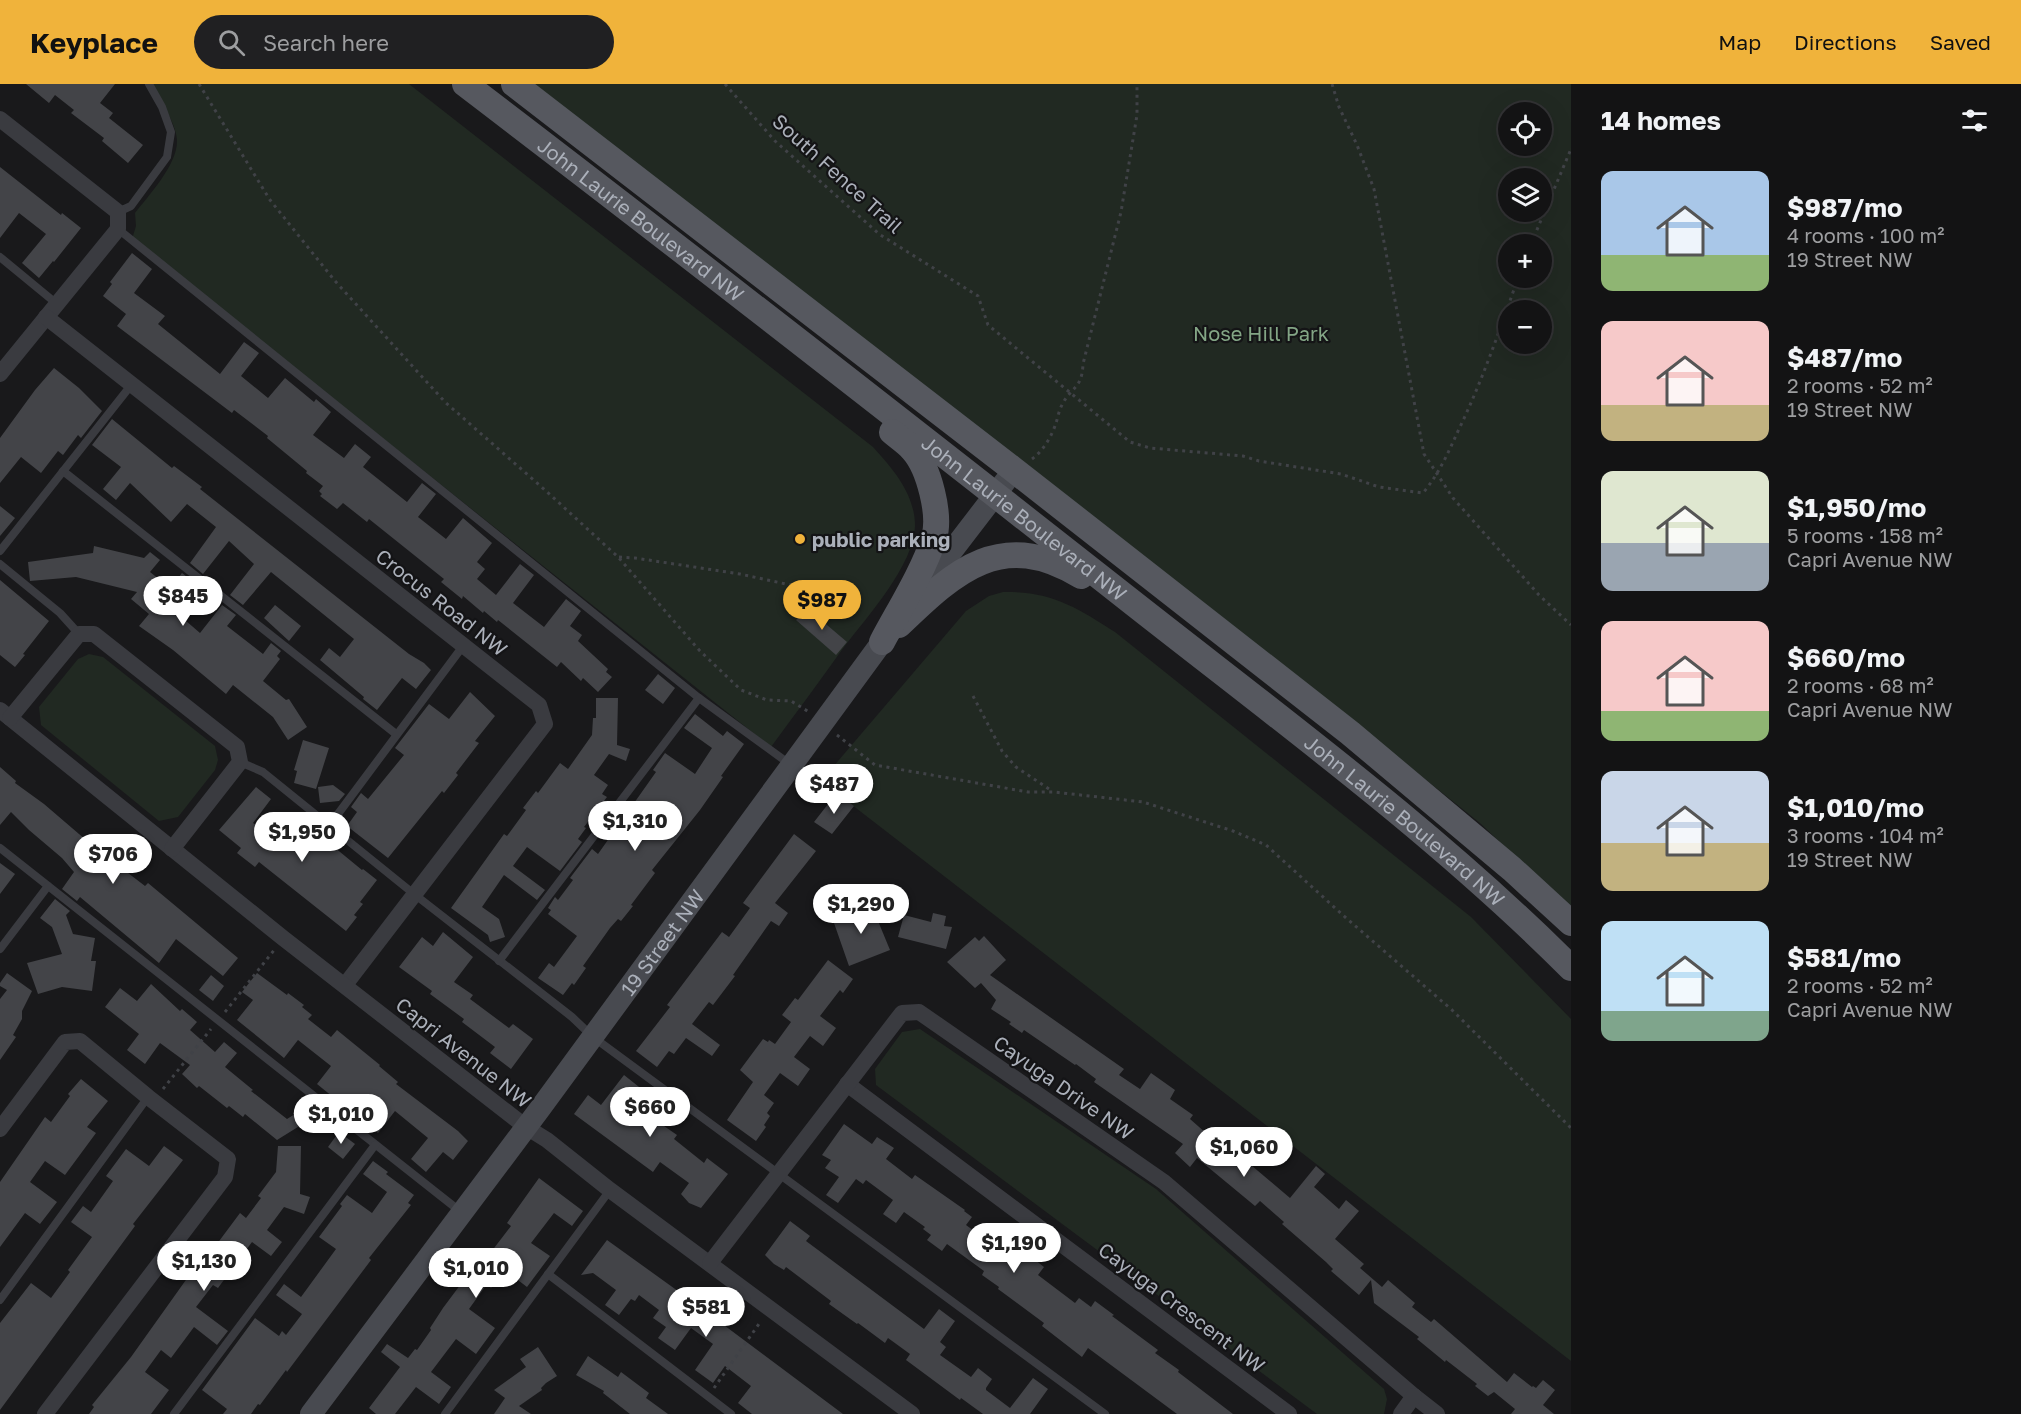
<!DOCTYPE html>
<html lang="en">
<head>
<meta charset="utf-8">
<style>
  :root { --surface:#131314; --page:#202022; --text:#f1f3f6; --muted:#9d9ea0; --line:#323234; --accent:#f0b33b }
  body { margin:0; font-family:"Golos Text",sans-serif; background:var(--page); color:var(--text); height:100vh; display:flex; flex-direction:column; font-size:22px; white-space:nowrap }
  * { box-sizing:border-box; margin:0 }
  p { font-size:20px; color:var(--muted) }
  .icon { flex:none; width:33px; height:33px; fill:none; stroke:currentColor; stroke-width:2; stroke-linecap:round; stroke-linejoin:round }
  .map { position:relative; flex:1; overflow:hidden }
  .details { display:flex; flex-direction:column; background:var(--surface); width:450px }
  .details>* { flex:none }
  .fabs { position:absolute; left:1498px; top:18px; display:grid; gap:12px }
  .fabs a { display:grid; place-items:center; width:54px; height:54px; border-radius:50%; background:var(--surface); box-shadow:0 6px 24px #0002,0 0 0 2px var(--line); font-size:30px }
  .price { position:absolute; translate:-50% -51px; padding:0 14px; border-radius:21px; background:#fff; color:#222; font-size:20px; line-height:39px; filter:drop-shadow(0 2px 3px #0008) }
  .price::after { content:''; position:absolute; left:50%; top:36px; width:18px; height:14px; margin-left:-9px; background:inherit; clip-path:polygon(0 0,100% 0,50% 100%) }
  .price.current { background:var(--accent); color:#111 }
  ul { padding:0; list-style:none }
  li { display:flex; align-items:center; gap:18px; height:150px; padding:0 30px }
  li span { display:grid; place-items:center; flex:none; width:168px; height:120px; border-radius:12px; color:#555 }
  li>.icon { margin-inline-start:auto }
  span .icon { width:72px; height:72px; fill:#fffc; stroke-width:1 }
  li b { font-size:26px }
  h2 { display:flex; justify-content:space-between; align-items:center; height:72px; padding:0 30px; font-size:26px }
  header { display:flex; align-items:center; gap:36px; box-sizing:border-box; height:84px; padding:0 30px; background:var(--accent); color:#111 }
  header strong { font-size:28px }
  nav { display:flex; gap:33px; margin-inline-start:auto; font-size:21px }
  .search { width:420px; height:54px; background:var(--page); display:flex; align-items:center; gap:15px; box-sizing:border-box; padding:0 21px; border-radius:33px; color:var(--muted); font-size:22px }
  main { display:flex; flex:1; min-height:0 }
  .map>svg:first-child { display:block }
  .green { fill:#212922; fill-rule:evenodd }
  .building { fill:#434448 }
  .lines { fill:none; stroke-linecap:round; stroke-linejoin:round }
  .path { stroke:#404247; stroke-width:3; stroke-dasharray:3 4.5; stroke-linecap:butt }
  .lane { stroke:#3a3b40; stroke-width:8 }
  .street { stroke:#3a3b40; stroke-width:16 }
  .secondary { stroke:#484a50; stroke-width:22 }
  .primary { stroke:#56585f; stroke-width:26 }
  .poi-dot { fill:#f0b33b; stroke:#141416; stroke-width:2 }
  .labels { text-anchor:middle; dominant-baseline:central; stroke-width:4.5; stroke-linejoin:round; paint-order:stroke }
  .street-label { font-size:20px; fill:#abb0ba; stroke:#141416 }
  .park-label { font-size:20px; fill:#83a585; stroke:#141416 }
  .poi-label { font-size:20px; font-weight:bold; fill:#abb0ba; stroke:#141416; text-anchor:start }
</style>
</head>
<body>
<header>
<strong>Keyplace</strong>
<div class="search"><svg class="icon" aria-label="search" viewBox="0 0 24 24"><circle cx="10" cy="10" r="6"/><path d="M15 15l6 6"/></svg>Search here</div>
<nav><a>Map</a><a>Directions</a><a>Saved</a></nav>
</header>
<main>
<div class="map">
<svg width="1571" height="1330" viewBox="0 0 1571 1330">
  <rect width="100%" height="100%" fill="#19191b"/>
  <g class="green">
    <path d="M150 0H409L873 363C893 385 915 410 915 442 914 481 867 533 844 563 820 597 795 630 771 663L132 155 136 142 135 129C149 111 178 80 177 56 176 38 159 15 150 0Z"/>
    <path d="M532 0H1571V826L1480 739 1248 554ZM1509 28H1542V62H1509ZM1509 94H1542V128H1509ZM1509 160H1542V194H1509ZM1509 226H1542V260H1509Z"/>
    <path d="M1003 508C1051 507 1076 523 1115 548L1471 833 1571 935V1277L821 697 966 527 989 512Z"/>
    <path d="M89 570 103 573 215 662 218 676 215 686 178 733 159 737 41 641 39 623 78 575Z"/>
    <path d="M920 945 1156 1105 1384 1305 1387 1315 1384 1330H1317L876 1001 875 985 902 948Z"/>
  </g>
  <g class="building">
    <path d="M26 0H115L100 19 113 29 109 34 143 61 128 79 102 57 104 54 71 29 74 26 55 11 49 19Z"/>
    <path d="M0 83 61 131 62 129 81 144 54 178 53 177 39 194 22 179 46 150 19 129 0 154Z"/>
    <path d="M132 169 152 185 134 209 165 232 158 240 220 290 244 258 259 269 241 292 268 314 285 294 314 318 316 315 331 328 313 351 344 374 355 360 371 373 363 383 407 418 422 399 436 410 418 433 446 455 463 434 492 459 477 478 485 485 477 495 496 511 520 480 534 491 513 519 544 543 566 515 581 527 570 542 582 551 578 557 608 585 606 588 612 593 598 608 583 594 581 597 561 578 557 583 498 536 497 538 484 527 483 529 463 512 462 515 441 498 444 495 369 435 367 438 343 419 337 425 320 412 322 410 319 407 323 402 306 389 307 387 267 354 268 352 234 326 232 329 117 242 126 230 103 212 112 200 110 198Z"/>
    <path d="M54 284 79 304 102 327 81 354 78 351 63 371 58 367 41 389 21 373 0 399V354L35 306Z"/>
    <path d="M112 335 172 384 174 382 202 403 200 405 409 570 424 579 431 586 416 605 402 594 377 626 363 615 364 613 320 576 329 564 340 573 354 555 271 488 243 521 230 511 254 480 229 457 203 490 190 479 216 443 187 420 171 438 130 399 116 416 103 405 121 383 92 361Z"/>
    <path d="M0 422 15 434 0 452Z"/>
    <path d="M94 462 144 474 150 468 160 476 150 488 170 504 182 489 196 500 195 501 198 504 178 530 200 549 222 521 236 531 227 542 263 570 271 559 281 567 277 572 280 575 263 597 286 616 289 615 307 643 288 656 273 633 233 601 226 610 173 566 139 542 149 530 131 515 137 508 76 493 30 497 28 478 93 469Z"/>
    <path d="M0 496 49 537 23 570 25 571 15 583 0 571Z"/>
    <path d="M275 521 301 542 289 557 264 534Z"/>
    <path d="M807 524 847 558 836 571 796 536Z"/>
    <path d="M658 590 675 604 663 620 645 606Z"/>
    <path d="M470 608 495 632 475 657 479 659 456 689 458 691 444 709 442 707 388 774 347 742 357 728 351 723 361 709 368 715 404 671 395 664 429 620 449 635Z"/>
    <path d="M596 614H618L617 661 630 665 626 677 609 670 594 691 608 701 602 710 607 713 584 743 586 744 578 755 582 758 560 787 527 763 513 782 545 806 537 816 504 791 482 823 499 835 505 853 490 858 488 851 451 824 504 750 507 752 526 726 523 724 536 707 538 709 560 679 568 685 592 651 593 634H596Z"/>
    <path d="M695 630 723 652 727 647 744 660 721 692 723 693 700 726 652 786 655 789 631 821 633 822 621 837 618 835 610 844 583 882 586 884 574 901 572 899 563 911 538 894 549 879 554 883 577 852 548 830 551 826 548 824 555 813 558 816 573 796 570 794 592 765 598 770 656 688 653 686 665 669 695 690 712 664 684 644Z"/>
    <path d="M303 656 329 664 316 705 294 699 297 687 294 686Z"/>
    <path d="M0 683 16 697 15 699 44 720 114 780 115 779 145 802 148 799 238 874 223 892 176 855 159 879 80 813 77 817 62 805 74 788 62 774 29 746 11 728 0 741Z"/>
    <path d="M333 701 345 710 339 717 320 719 318 703Z"/>
    <path d="M256 703 271 715 253 739 286 765 306 740 362 786 363 785 377 796 360 818 363 820 354 831 357 833 346 847 259 778 255 783 237 769 241 764 219 746Z"/>
    <path d="M841 712 854 722 832 750 814 738 832 715 836 718Z"/>
    <path d="M794 750 816 767 775 819 788 829 779 842 771 837 733 891 735 892 713 921 709 918 692 940 720 961 712 972 686 954 674 970 669 967 657 983 636 967 670 923 667 921 722 848 729 853 750 824 743 819Z"/>
    <path d="M0 779 15 790 0 810Z"/>
    <path d="M55 815 70 827 66 831 73 850 95 854 91 877H96L92 907 62 903 38 910 27 879 62 870 52 843 40 834Z"/>
    <path d="M871 820 890 866 849 882 834 839 844 835 842 830Z"/>
    <path d="M933 829 946 832 944 842 952 843 946 865 898 853 904 831 931 838Z"/>
    <path d="M443 848 473 873 454 898 473 911 470 915 509 944 513 940 533 955 511 985 490 969 495 963 462 938 464 935 430 910 432 907 399 883 422 853 433 862Z"/>
    <path d="M984 852 1006 876 990 891 1124 985 1119 991 1140 1005 1151 989 1175 1006 1170 1015 1193 1031 1190 1035 1215 1057 1220 1051 1223 1054 1232 1053V1065L1290 1114 1316 1082 1325 1090 1314 1103 1339 1125 1346 1116 1359 1127 1335 1155 1364 1180 1360 1184 1382 1203 1388 1196 1415 1219 1412 1223 1431 1238 1434 1235 1507 1298 1514 1289 1532 1303 1533 1302 1536 1304 1543 1296 1555 1306 1543 1321 1554 1330H1511L1515 1325 1494 1308 1488 1312 1475 1302 1477 1300 1446 1276 1445 1278 1417 1255 1419 1253 1374 1219 1371 1196 1359 1211 1331 1187 1333 1185 1326 1178 1282 1140 1284 1138 1260 1117 1255 1122 1197 1074 1190 1083 1175 1069 1183 1060 1094 998 1096 995 1076 980 1075 981 1024 946 1022 949 1009 940 1011 938 991 925 996 916 981 899 975 904 947 878 975 853 979 857Z"/>
    <path d="M828 876 853 895 843 909 840 906 820 932 836 944 823 962 810 952 794 973 810 985 798 1002 780 989 764 1011 774 1019 767 1029 770 1032 764 1041 766 1043 756 1057 727 1036 753 998 740 986 763 955 768 958 769 956 775 960 791 938 782 931 795 914 798 916Z"/>
    <path d="M7 889 32 907 22 927V935L13 951 16 953 0 976V915L7 906 0 902V899Z"/>
    <path d="M257 889 287 911 288 909 304 921 302 923 312 931 308 935 331 953 337 946 348 955 380 981 379 982 398 998 396 1000 458 1047 468 1057 453 1076 443 1068 426 1088 411 1075 428 1054 395 1027 378 1049 333 1011V1013L317 1000 331 982 298 956 284 974 237 936 253 916 242 908Z"/>
    <path d="M211 891 224 902 213 917 199 906Z"/>
    <path d="M151 900 180 927 182 925 197 938 190 946 215 968 224 958 237 969 225 983 253 1006 251 1007 287 1035 308 1022 314 1033 277 1056 245 1030 243 1033 229 1022 227 1024 199 1002 197 1004 182 990 190 981 160 959 145 980 127 966 139 950 105 923 120 904 137 917Z"/>
    <path d="M624 991 663 1022 654 1035 677 1051 674 1055 704 1079 707 1074 728 1090 701 1124 689 1119 681 1110 689 1099 660 1078 653 1088 574 1030 588 1011 601 1021Z"/>
    <path d="M81 995 108 1017 87 1043 96 1049 65 1091 45 1077 30 1098 57 1118 40 1140 25 1129 0 1163V1098L45 1033 51 1038 70 1012 68 1010Z"/>
    <path d="M844 1040 872 1060 877 1053 894 1064 886 1075 912 1095 915 1091 965 1126 964 1127 972 1133 966 1141 1017 1179 1025 1168 1044 1183 1038 1191 1075 1219 1079 1214 1091 1223 1095 1217 1114 1231 1112 1232 1158 1266 1155 1269 1179 1286 1178 1288 1233 1330H1177L1088 1264 1082 1273 1042 1242 1044 1239 998 1205 999 1203 982 1191 984 1187 947 1160 942 1167 927 1156 931 1151 923 1145 925 1143 904 1128 896 1139 883 1130 893 1116 866 1096 863 1100 856 1095 838 1119 826 1111 839 1093 825 1084 831 1076 822 1071Z"/>
    <path d="M339 1048 355 1060 343 1075 328 1063Z"/>
    <path d="M164 1062 183 1076 133 1140 135 1142 0 1326V1239L31 1199 51 1214 70 1188 68 1186 92 1153 71 1138 83 1122 91 1128 113 1097 106 1092 126 1065 149 1082Z"/>
    <path d="M278 1062H301L300 1110 310 1113 304 1130 284 1123 267 1146 282 1158 271 1172 252 1158 218 1204 213 1201 196 1223 228 1247 217 1261 194 1243 171 1274 161 1266 145 1288 169 1306 151 1330H89L94 1323 92 1321 131 1273 188 1193 203 1175 205 1176 240 1129 246 1134 261 1114 258 1112 276 1088Z"/>
    <path d="M373 1077 388 1088 386 1090 414 1111 408 1119 411 1121 369 1174 371 1176 287 1288 286 1286 260 1321 258 1320 251 1330H223L227 1325 202 1306 255 1234 279 1252 282 1247 286 1251 302 1230 276 1211 284 1200 301 1213 336 1165 319 1153 342 1122 340 1120 347 1111 372 1129 387 1108 363 1090Z"/>
    <path d="M539 1094 583 1127 572 1142 554 1129 531 1159 550 1172 527 1203 506 1187 491 1204 487 1200 469 1225 495 1244 476 1270 456 1255 431 1288 451 1303 439 1320 416 1303 395 1330H376L369 1324 400 1283 381 1268 387 1260 408 1274 415 1265 417 1266 431 1246 430 1244 443 1224 484 1169 488 1172 511 1142 507 1139Z"/>
    <path d="M790 1137 810 1152 806 1157 924 1245 939 1225 955 1237 940 1258 946 1263 940 1271 971 1293 978 1284 992 1295 986 1304V1306L1010 1324 1033 1294 1048 1305 1030 1330H983L961 1314 960 1316 906 1276 910 1270 888 1254 885 1259 858 1239 857 1240 829 1220 831 1217 786 1183 784 1186 774 1180 765 1171Z"/>
    <path d="M607 1156 689 1215 843 1330H752L738 1319 751 1302 725 1282 713 1299 695 1286 713 1260 691 1244 675 1266 658 1254 666 1243 653 1234 659 1226 639 1211 635 1217 631 1215 619 1231 605 1221 616 1206 593 1189 581 1191Z"/>
    <path d="M538 1263 557 1292 546 1299 541 1304 542 1306 519 1322 531 1330H494L505 1314 494 1306 526 1283 520 1275Z"/>
    <path d="M588 1272 618 1293 621 1288 649 1309 646 1314 668 1330H630L603 1309 604 1307 576 1291Z"/>
  </g>
  <g class="lines">
    <g class="path">
      <path d="M199 0 270 116 335 197 445 318 545 406 618 473 700 567 741 606 767 616 791 617 809 628"/>
      <path d="M725 0 775 57 879 150 978 212 988 241 1130 358 1150 364 1243 372 1259 377 1341 390 1379 403 1423 409C1440 388 1448 369 1459 345 1483 295 1500 245 1518 194"/>
      <path d="M1332 0 1339 23 1357 61 1374 105 1424 370 1453 414 1539 511 1571 541"/>
      <path d="M1531 160 1571 65"/>
      <path d="M1032 375C1043 367 1052 352 1056 339 1058 333 1059 326 1062 321 1071 302 1082 306 1083 280L1121 128 1137 31V0"/>
      <path d="M619 473 635 474 740 490 795 502"/>
      <path d="M973 612 1002 667 1016 683 1052 707"/>
      <path d="M837 651 875 681 1028 708H1054L1143 718 1233 747 1266 761 1345 833 1452 926 1571 1044"/>
      <path d="M225 928 275 865"/>
      <path d="M163 1005 211 945"/>
      <path d="M714 1304 761 1237"/>
    </g>
    <g class="lane">
      <path d="M118 128 131 122 167 73 171 48 162 23 149 0"/>
      <path d="M118 145 699 614 791 681"/>
      <path d="M0 173 57 220"/>
      <path d="M63 387 396 650"/>
      <path d="M0 467 132 300"/>
      <path d="M0 480 60 529 79 550"/>
      <path d="M240 678 263 688 414 810 572 933 593 953 1105 1330"/>
      <path d="M329 742 463 562"/>
      <path d="M0 764 461 1128"/>
      <path d="M0 865 48 802"/>
      <path d="M499 877 699 614"/>
      <path d="M548 1190 731 1330"/>
      <path d="M0 1216 148 1013"/>
      <path d="M174 1330 375 1061"/>
      <path d="M445 1330 610 1106"/>
    </g>
    <g class="street">
      <path d="M0 35 118 128V145L0 290"/>
      <path d="M46 233 539 621 545 640 345 901"/>
      <path d="M0 626 283 854 526 1043 547 1056 610 1106 912 1330"/>
      <path d="M10 634 79 550H94L237 663 240 678 172 765"/>
      <path d="M847 1000 1289 1330"/>
      <path d="M0 1045 65 958 80 957 148 1013 228 1075 225 1093 45 1330"/>
      <path d="M710 1179 902 929 919 928 1164 1098 1414 1312 1437 1330"/>
      <path d="M1401 1330 1414 1312"/>
    </g>
    <path class="secondary" id="s1" d="M311 1330 539 1026 882 558 1014 386"/>
    <g class="primary">
      <path id="s2" d="M465 0C688 170 908 342 1128 515 1279 634 1435 748 1571 884"/>
      <path d="M514 0 1014 386 1350 649 1512 785 1571 839"/>
      <path d="M899 541C956 486 1002 444 1081 492"/>
      <path d="M882 558C900 524 922 490 934 454 941 431 929 384 913 366 907 359 899 354 892 348"/>
    </g>
  </g>
  <circle class="poi-dot" cx="800" cy="455" r="6"/>
  <g class="labels">
    <g class="street-label">
      <text transform="translate(838 89) rotate(42)">South Fence Trail</text>
      <text stroke="none"><textPath href="#s2" startOffset="222">John Laurie Boulevard NW</textPath></text>
      <text stroke="none"><textPath href="#s2" startOffset="708">John Laurie Boulevard NW</textPath></text>
      <text transform="translate(442 518) rotate(38)">Crocus Road NW</text>
      <text stroke="none"><textPath href="#s2" startOffset="1194">John Laurie Boulevard NW</textPath></text>
      <text stroke="none"><textPath href="#s1" startOffset="588">19 Street NW</textPath></text>
      <text transform="translate(464 968) rotate(38)">Capri Avenue NW</text>
      <text transform="translate(1064 1003) rotate(35)">Cayuga Drive NW</text>
      <text transform="translate(1182 1223) rotate(37)">Cayuga Crescent NW</text>
    </g>
    <g class="park-label">
      <text x="1261" y="249">Nose Hill Park</text>
    </g>
    <g class="poi-label">
      <text x="812" y="455">public parking</text>
    </g>
  </g>
</svg>
<div class="fabs">
<a><svg class="icon" aria-label="locate" viewBox="0 0 24 24"><circle cx="12" cy="12" r="6"/><path d="M12 2v4M12 18v4M2 12h4M18 12h4"/></svg></a>
<a><svg class="icon" aria-label="layers" viewBox="0 0 24 24"><path d="M12 4l9 5-9 5-9-5zM3 14l9 5 9-5"/></svg></a>
<a>+</a>
<a>−</a>
</div>
<b class="price" style="left:183px;top:543px">$845</b>
<b class="price current" style="left:822px;top:547px">$987</b>
<b class="price" style="left:834px;top:731px">$487</b>
<b class="price" style="left:635px;top:768px">$1,310</b>
<b class="price" style="left:302px;top:779px">$1,950</b>
<b class="price" style="left:113px;top:801px">$706</b>
<b class="price" style="left:861px;top:851px">$1,290</b>
<b class="price" style="left:650px;top:1054px">$660</b>
<b class="price" style="left:341px;top:1061px">$1,010</b>
<b class="price" style="left:1244px;top:1094px">$1,060</b>
<b class="price" style="left:1014px;top:1190px">$1,190</b>
<b class="price" style="left:204px;top:1208px">$1,130</b>
<b class="price" style="left:476px;top:1215px">$1,010</b>
<b class="price" style="left:706px;top:1254px">$581</b>
</div>
<section class="details">
<h2>14 homes<svg class="icon" aria-label="filters" viewBox="0 0 24 24"><path d="M4 7h16M4 17h16"/><circle cx="9" cy="7" r="2"/><circle cx="15" cy="17" r="2"/></svg></h2>
<ul>
<li><span style="background:linear-gradient(#a9c7e8 70%,#8fb573 0)"><svg class="icon" aria-label="home" viewBox="0 0 24 24"><path d="M3 11l9-7 9 7M6 9v11h12V9"/></svg></span><div><b>$987/mo</b><p>4 rooms · 100 m²</p><p>19 Street NW</p></div></li>
<li><span style="background:linear-gradient(#f6c9c9 70%,#c2b280 0)"><svg class="icon" aria-label="home" viewBox="0 0 24 24"><path d="M3 11l9-7 9 7M6 9v11h12V9"/></svg></span><div><b>$487/mo</b><p>2 rooms · 52 m²</p><p>19 Street NW</p></div></li>
<li><span style="background:linear-gradient(#dfe7d0 60%,#9aa5b1 0)"><svg class="icon" aria-label="home" viewBox="0 0 24 24"><path d="M3 11l9-7 9 7M6 9v11h12V9"/></svg></span><div><b>$1,950/mo</b><p>5 rooms · 158 m²</p><p>Capri Avenue NW</p></div></li>
<li><span style="background:linear-gradient(#f6c9c9 75%,#8fb573 0)"><svg class="icon" aria-label="home" viewBox="0 0 24 24"><path d="M3 11l9-7 9 7M6 9v11h12V9"/></svg></span><div><b>$660/mo</b><p>2 rooms · 68 m²</p><p>Capri Avenue NW</p></div></li>
<li><span style="background:linear-gradient(#c9d6e8 60%,#c2b280 0)"><svg class="icon" aria-label="home" viewBox="0 0 24 24"><path d="M3 11l9-7 9 7M6 9v11h12V9"/></svg></span><div><b>$1,010/mo</b><p>3 rooms · 104 m²</p><p>19 Street NW</p></div></li>
<li><span style="background:linear-gradient(#bfe0f5 75%,#7fa58c 0)"><svg class="icon" aria-label="home" viewBox="0 0 24 24"><path d="M3 11l9-7 9 7M6 9v11h12V9"/></svg></span><div><b>$581/mo</b><p>2 rooms · 52 m²</p><p>Capri Avenue NW</p></div></li>
</ul>
</section>
</main>
</body>
</html>
